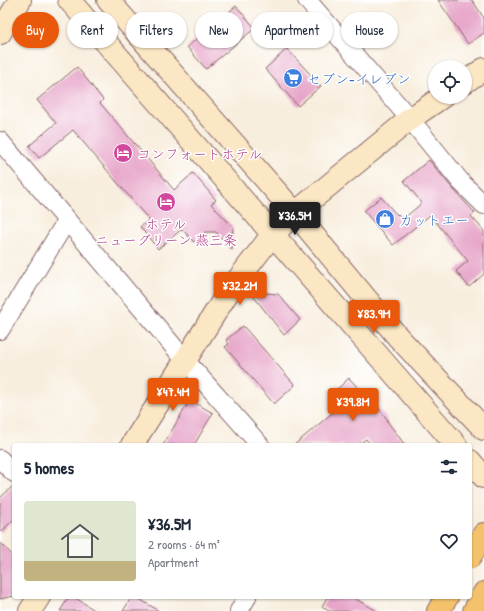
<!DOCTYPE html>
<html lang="en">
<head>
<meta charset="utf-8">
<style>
  :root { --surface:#fff; --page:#f6f6f7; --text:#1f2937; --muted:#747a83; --line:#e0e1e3; --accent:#ea580c }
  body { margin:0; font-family:"Patrick Hand","Klee One",sans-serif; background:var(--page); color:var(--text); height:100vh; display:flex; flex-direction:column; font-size:15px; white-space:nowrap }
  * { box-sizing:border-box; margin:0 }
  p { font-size:13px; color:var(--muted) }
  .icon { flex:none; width:22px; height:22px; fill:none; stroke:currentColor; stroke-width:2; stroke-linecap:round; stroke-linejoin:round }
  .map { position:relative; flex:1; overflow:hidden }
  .side { position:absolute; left:12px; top:443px; width:460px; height:156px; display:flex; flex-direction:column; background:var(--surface); border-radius:4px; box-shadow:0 1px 3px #0004 }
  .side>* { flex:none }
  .guide { position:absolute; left:12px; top:12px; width:460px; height:36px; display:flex; gap:8px }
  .controls { position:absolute; left:428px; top:60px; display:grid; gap:8px }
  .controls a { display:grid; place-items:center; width:44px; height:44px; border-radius:50%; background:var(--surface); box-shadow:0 1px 3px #0004; font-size:20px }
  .price { position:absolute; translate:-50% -34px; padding:0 9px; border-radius:4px; background:var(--accent); color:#fff; font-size:13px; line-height:26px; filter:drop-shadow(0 1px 2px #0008) }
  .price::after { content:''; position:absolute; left:50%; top:24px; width:12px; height:9px; margin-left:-6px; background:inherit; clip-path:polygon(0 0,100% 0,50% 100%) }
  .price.active { background:#222; color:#fff }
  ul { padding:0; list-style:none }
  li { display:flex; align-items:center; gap:12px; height:100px; padding:0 12px }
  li+li { border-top:1px solid var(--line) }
  li span { display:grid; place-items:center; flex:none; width:112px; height:80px; border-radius:4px; color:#555 }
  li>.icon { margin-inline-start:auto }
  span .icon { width:48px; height:48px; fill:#fffc; stroke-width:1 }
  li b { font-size:17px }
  h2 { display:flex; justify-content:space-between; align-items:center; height:48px; padding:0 12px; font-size:17px }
  .tag { padding:0 14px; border-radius:18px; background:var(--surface); box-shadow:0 1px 3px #0004; font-size:14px; line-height:36px }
  .tag.active { background:var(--accent); color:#fff }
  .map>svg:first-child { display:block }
  .building { fill:#e7a6c9 }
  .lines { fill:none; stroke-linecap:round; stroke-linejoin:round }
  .street-casing { stroke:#87676a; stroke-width:20 }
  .secondary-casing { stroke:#87676a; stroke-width:24 }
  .highway-casing { stroke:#87676a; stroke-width:24 }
  .street { stroke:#fff; stroke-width:18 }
  .secondary { stroke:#fbe7c3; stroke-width:22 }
  .highway { stroke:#f4c26a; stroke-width:22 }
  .labels { text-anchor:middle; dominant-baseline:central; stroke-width:3; stroke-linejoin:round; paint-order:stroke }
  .shop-label { font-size:14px; fill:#366cbe; stroke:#fff; text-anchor:start }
  .hotel-label { font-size:14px; fill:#b23c85; stroke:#fff; text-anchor:start }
</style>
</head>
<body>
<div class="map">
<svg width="484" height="611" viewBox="0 0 484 611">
  <rect width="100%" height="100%" fill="#fff"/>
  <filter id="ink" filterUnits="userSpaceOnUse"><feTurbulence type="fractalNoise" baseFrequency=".025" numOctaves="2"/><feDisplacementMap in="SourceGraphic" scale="8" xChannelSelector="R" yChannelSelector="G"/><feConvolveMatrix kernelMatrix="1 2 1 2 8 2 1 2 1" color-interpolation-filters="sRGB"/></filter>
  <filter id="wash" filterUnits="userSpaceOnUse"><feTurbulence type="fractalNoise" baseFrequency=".012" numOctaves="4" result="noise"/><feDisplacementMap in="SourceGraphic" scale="16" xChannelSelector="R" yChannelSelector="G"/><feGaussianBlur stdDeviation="0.9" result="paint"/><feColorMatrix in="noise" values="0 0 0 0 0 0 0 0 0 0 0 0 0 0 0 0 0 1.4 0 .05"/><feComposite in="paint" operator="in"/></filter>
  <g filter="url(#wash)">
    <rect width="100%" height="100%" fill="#f8eede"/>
    <g id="blocks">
      <g class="building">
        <path d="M438 0H472L484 18V33L468 44Z"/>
        <path d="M236 6 255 28 206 69 187 47Z"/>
        <path d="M287 49 321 86 298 106 265 69Z"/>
        <path d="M77 67 103 100 100 103 174 190 193 173 216 200 211 204 233 227 232 250 216 232H205L194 242 182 229 158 249 140 227 149 220 73 130 39 158 29 146 56 123 37 100Z"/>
        <path d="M429 160 453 189 475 213 471 216 484 231V274L469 287 456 271 468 261 430 215 393 245 364 211 381 197 397 215 398 214 403 219 422 203 404 181Z"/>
        <path d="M250 292 278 294 300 320 284 335Z"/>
        <path d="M243 326 295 385 274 404 225 347 229 344 226 340Z"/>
        <path d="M349 378 360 390 362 388 388 420 387 421 405 445H371L366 439 358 445H294L342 405 332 394Z"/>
        <path d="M190 400 213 413 194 445H163Z"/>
        <path d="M14 485V519L0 533V498Z"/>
        <path d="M0 542 14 557V596L0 599Z"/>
        <path d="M69 597H74L96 611H60Z"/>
        <path d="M132 597H136L159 611H123Z"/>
        <path d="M327 597H352L377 611H329L322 607Z"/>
      </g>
    </g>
  </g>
  <g filter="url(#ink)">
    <use href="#blocks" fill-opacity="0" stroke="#87676a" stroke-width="1"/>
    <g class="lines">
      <g class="street-casing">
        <g id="street">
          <path d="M307 0 410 119 461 182 484 205"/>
          <path d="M0 141 185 360 260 445"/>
          <path d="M0 330 67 220"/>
          <path d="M0 459 14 473"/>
          <path d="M239 611 247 597"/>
        </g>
      </g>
      <g class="secondary-casing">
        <g id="secondary">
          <path d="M69 0 456 445"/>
          <path d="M108 0 295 213 398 337 484 429"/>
          <path d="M0 33 20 0"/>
          <path d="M465 82 484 69"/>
          <path d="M132 445 227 294 272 235 295 213 410 119 442 97"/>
          <path d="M470 461 484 477"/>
          <path d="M30 611 39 597"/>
        </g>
      </g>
      <g class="highway-casing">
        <g id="highway">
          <path d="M470 557 484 534"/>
          <path d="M438 611 447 597"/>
          <path d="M474 611 484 593"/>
        </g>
      </g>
      <use href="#street" class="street"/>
      <use href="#secondary" class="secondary"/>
      <use href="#highway" class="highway"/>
    </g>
  </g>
  <defs>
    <g id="supermarket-disc" transform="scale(1)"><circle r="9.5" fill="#3f7fe0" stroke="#fff"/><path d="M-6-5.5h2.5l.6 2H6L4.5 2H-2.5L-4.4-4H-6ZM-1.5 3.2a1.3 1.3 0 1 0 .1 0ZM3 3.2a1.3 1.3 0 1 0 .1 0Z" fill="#fff"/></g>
    <g id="hotel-disc" transform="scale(1)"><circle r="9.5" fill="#d1479c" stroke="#fff"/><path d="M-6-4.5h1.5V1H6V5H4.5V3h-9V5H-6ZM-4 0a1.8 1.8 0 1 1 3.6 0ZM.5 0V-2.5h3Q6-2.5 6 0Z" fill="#fff"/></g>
    <g id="shop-disc" transform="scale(1)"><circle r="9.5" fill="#3f7fe0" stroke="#fff"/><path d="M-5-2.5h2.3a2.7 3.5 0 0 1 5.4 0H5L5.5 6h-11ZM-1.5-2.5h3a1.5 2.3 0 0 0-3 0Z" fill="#fff"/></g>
  </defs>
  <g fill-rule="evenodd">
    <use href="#supermarket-disc" x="293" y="78"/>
    <use href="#hotel-disc" x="123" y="153"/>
    <use href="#hotel-disc" x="166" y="202"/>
    <use href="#shop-disc" x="385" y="219"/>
  </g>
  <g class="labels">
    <g class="shop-label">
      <text x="307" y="78">セブン-イレブン</text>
      <text x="399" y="219">カットエー</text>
    </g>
    <g class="hotel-label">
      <text x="137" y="153">コンフォートホテル</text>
      <text x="166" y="223" text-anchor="middle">ホテル<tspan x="166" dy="16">ニューグリーン 燕三条</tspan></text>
    </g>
  </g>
</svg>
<div class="controls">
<a><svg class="icon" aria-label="locate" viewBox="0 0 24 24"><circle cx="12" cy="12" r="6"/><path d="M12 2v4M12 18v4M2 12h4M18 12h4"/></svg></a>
</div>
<b class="price active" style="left:295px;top:236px">¥36.5M</b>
<b class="price" style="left:240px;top:306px">¥32.2M</b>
<b class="price" style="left:374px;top:334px">¥83.9M</b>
<b class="price" style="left:173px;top:412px">¥47.4M</b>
<b class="price" style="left:353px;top:422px">¥39.8M</b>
<div class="guide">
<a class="tag active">Buy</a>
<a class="tag">Rent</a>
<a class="tag">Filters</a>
<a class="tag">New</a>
<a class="tag">Apartment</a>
<a class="tag">House</a>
</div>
<section class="side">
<h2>5 homes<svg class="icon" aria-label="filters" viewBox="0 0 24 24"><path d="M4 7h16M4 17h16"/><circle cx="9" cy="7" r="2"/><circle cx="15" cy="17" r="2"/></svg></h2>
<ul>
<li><span style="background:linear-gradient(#dfe7d0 75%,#c2b280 0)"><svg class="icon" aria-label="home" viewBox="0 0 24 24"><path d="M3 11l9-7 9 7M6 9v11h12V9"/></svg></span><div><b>¥36.5M</b><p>2 rooms · 64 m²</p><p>Apartment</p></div><svg class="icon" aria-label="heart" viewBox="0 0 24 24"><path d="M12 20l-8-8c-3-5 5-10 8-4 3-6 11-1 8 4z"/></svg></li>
</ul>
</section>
</div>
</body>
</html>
